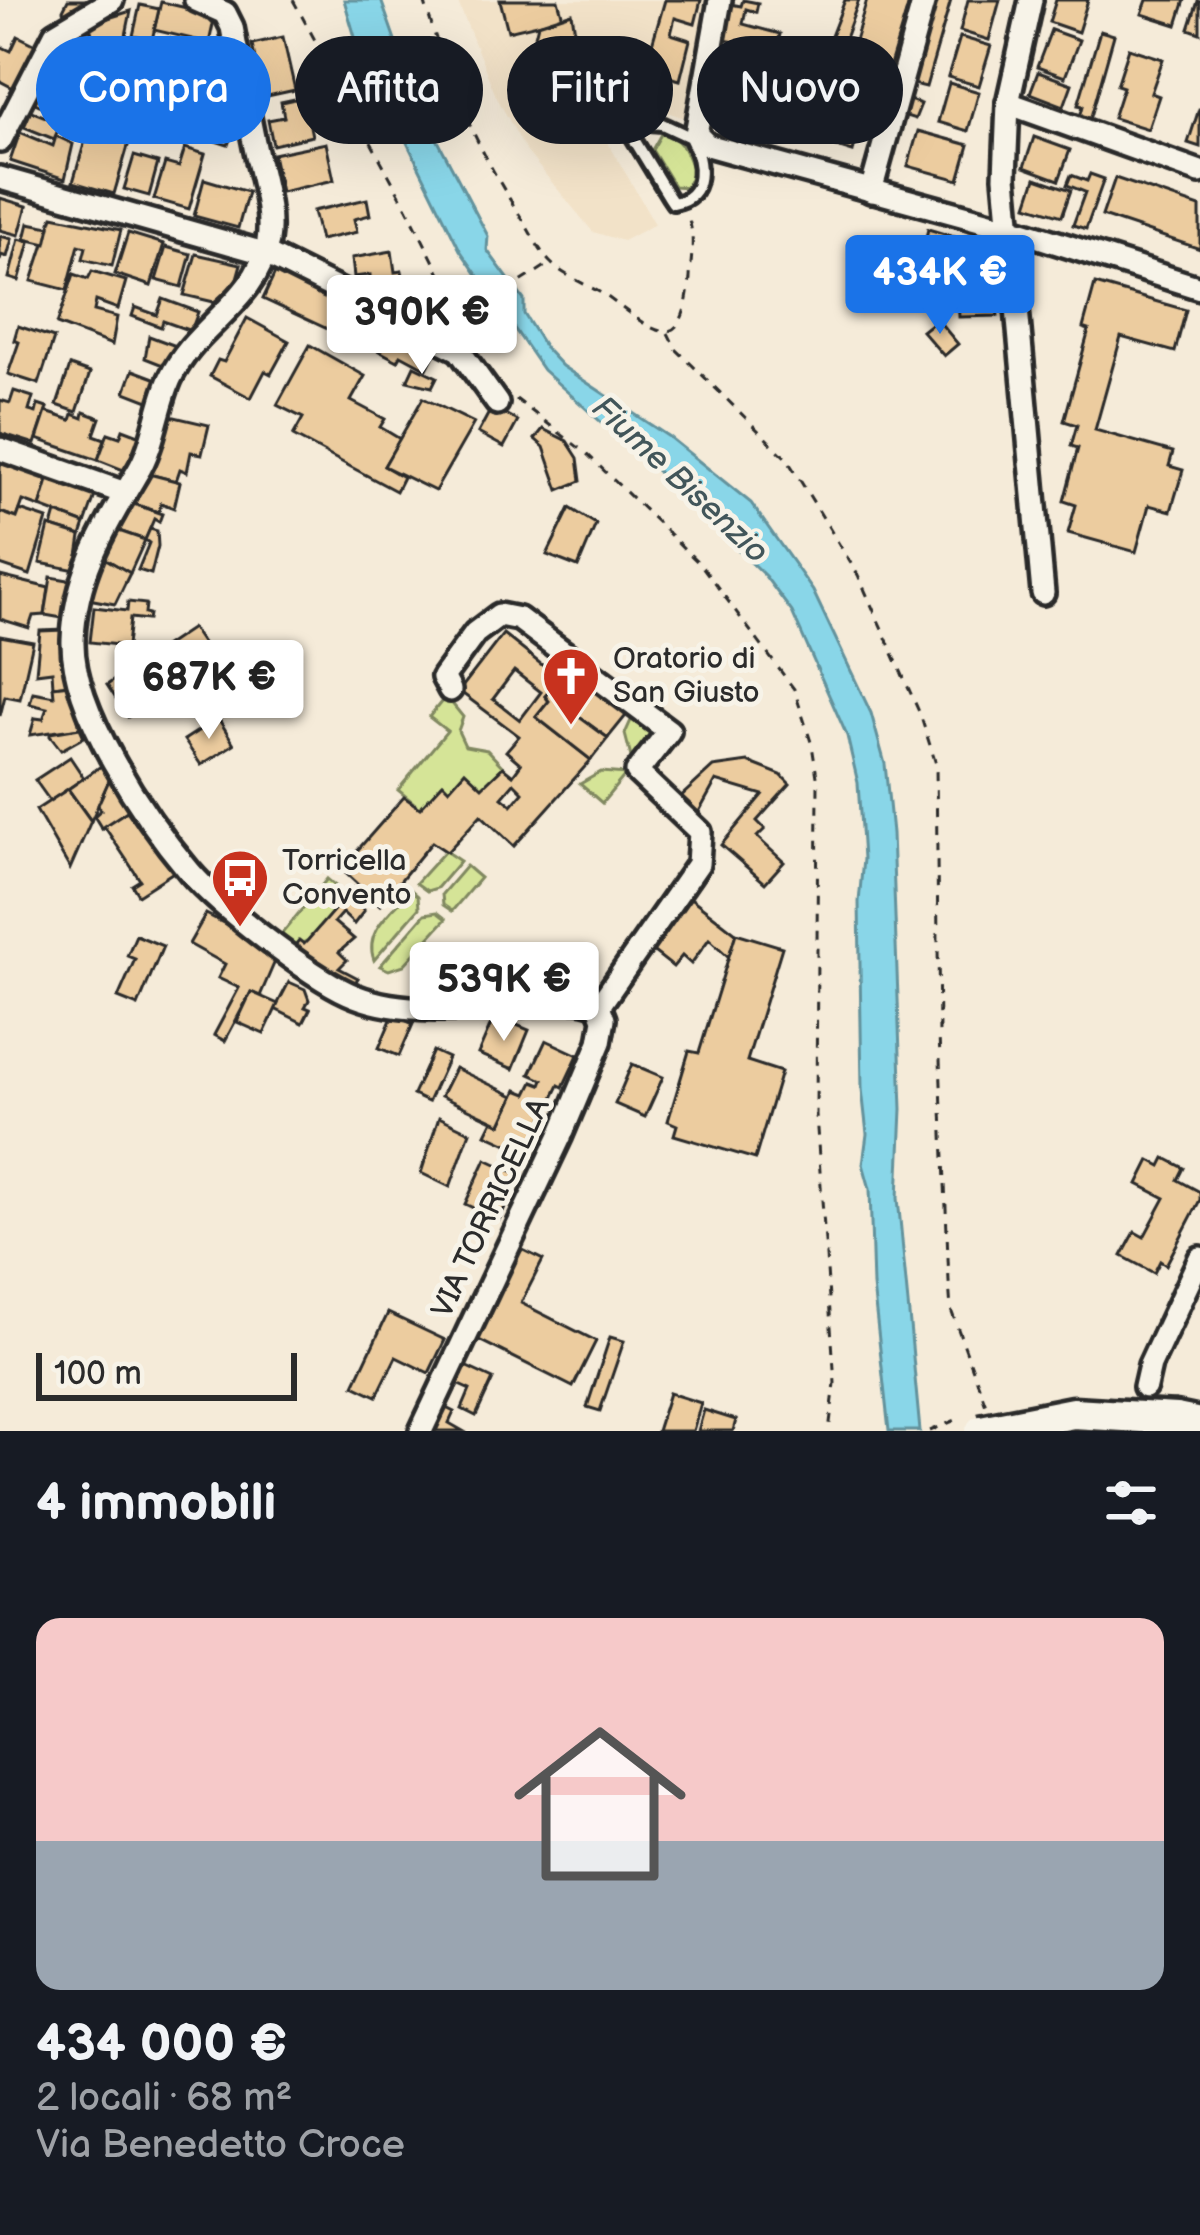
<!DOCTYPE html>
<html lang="it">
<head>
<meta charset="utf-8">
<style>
  :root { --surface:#171b24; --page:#242831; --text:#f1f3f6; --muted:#9ea1a6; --accent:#1a73e8 }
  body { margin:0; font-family:"Balsamiq Sans",sans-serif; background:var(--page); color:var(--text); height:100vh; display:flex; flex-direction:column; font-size:45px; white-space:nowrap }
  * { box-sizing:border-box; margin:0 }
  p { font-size:39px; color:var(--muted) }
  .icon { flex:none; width:66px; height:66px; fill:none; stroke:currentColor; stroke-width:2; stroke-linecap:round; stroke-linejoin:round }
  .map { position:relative; height:1431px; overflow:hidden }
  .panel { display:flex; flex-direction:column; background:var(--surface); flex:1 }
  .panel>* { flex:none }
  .top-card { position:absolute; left:36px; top:36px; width:1128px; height:108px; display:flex; gap:24px }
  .scale { position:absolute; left:36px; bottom:30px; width:261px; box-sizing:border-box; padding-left:12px; border:6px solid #2b2b2b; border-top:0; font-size:33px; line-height:42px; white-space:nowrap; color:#2b2b2b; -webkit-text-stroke:9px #f7f3e8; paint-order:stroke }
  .price { position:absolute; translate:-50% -102px; padding:0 27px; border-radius:12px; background:#fff; color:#222; font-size:39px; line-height:78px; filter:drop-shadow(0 3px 6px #0008) }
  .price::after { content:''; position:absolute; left:50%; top:72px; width:36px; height:27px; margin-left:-18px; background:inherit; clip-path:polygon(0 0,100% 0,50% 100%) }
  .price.on { background:var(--accent); color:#fff }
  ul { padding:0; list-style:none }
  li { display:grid; align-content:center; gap:24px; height:636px; padding:0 36px }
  li span { display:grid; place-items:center; height:372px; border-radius:24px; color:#555 }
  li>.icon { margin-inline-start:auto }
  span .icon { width:216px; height:216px; fill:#fffc; stroke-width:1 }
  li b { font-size:51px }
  h2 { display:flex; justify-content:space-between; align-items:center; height:144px; padding:0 36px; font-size:51px }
  .pill { padding:0 42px; border-radius:54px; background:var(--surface); box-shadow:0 12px 48px #0002; font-size:42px; line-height:108px }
  .pill.on { background:var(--accent); color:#fff }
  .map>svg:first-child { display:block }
  .built { fill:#f2e2c8 }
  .green { fill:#d5e497; stroke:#808861; stroke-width:3 }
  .water { fill:#89d6e8; stroke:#63929c; stroke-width:3 }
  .building { fill:#eccc9f; stroke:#2b2b2b; stroke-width:3; fill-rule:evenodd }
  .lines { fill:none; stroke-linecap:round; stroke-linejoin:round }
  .lane-casing { stroke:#2b2b2b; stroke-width:20 }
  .street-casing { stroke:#2b2b2b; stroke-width:30 }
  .secondary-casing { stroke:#2b2b2b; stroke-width:39 }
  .path { stroke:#2b2b2b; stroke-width:3; stroke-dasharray:9 9; stroke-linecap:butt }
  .lane { stroke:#f7f3e8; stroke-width:10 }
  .street { stroke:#f7f3e8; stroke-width:21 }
  .secondary { stroke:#f7f3e8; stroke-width:30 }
  .secondary-bridge-casing { stroke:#2b2b2b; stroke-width:39; stroke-linecap:butt }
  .path-bridge { stroke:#2b2b2b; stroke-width:3; stroke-dasharray:9 9; stroke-linecap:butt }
  .secondary-bridge { stroke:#f7f3e8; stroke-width:30 }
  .labels { text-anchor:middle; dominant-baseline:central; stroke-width:10; stroke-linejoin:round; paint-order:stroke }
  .poi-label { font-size:30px; fill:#2b2b2b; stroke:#f7f3e8; text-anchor:start }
  .street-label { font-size:30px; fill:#2b2b2b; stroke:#f7f3e8 }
  .water-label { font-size:33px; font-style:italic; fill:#42565a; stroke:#f7f3e8 }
</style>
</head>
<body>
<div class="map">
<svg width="1200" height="1431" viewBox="0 0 1200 1431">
  <rect width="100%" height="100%" fill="#f5ebd9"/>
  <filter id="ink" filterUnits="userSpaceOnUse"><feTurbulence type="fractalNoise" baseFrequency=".00833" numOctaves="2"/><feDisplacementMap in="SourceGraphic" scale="24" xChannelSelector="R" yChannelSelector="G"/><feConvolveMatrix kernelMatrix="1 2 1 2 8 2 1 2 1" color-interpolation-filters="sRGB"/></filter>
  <g filter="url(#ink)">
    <path class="built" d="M457 0H709L688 119 582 83 584 101 655 224 623 241 593 232 526 151 496 96Z"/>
    <g class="green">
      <path d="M661 134C682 136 687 154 693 171L686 187 674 186 652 150Z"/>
      <path d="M446 696 463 717 458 731 465 746 487 750 503 767 482 787 465 772 449 789 442 784 420 808 398 790 447 731 429 717Z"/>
      <path d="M633 716 658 735 633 765 625 734Z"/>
      <path d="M601 772 626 774 602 803 580 784Z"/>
      <path d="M445 851 460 861 437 888 427 891 416 883Z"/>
      <path d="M466 866 480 878 452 911 443 905 442 894Z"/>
      <path d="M327 879 347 896 308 940 292 949 279 937Z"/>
      <path d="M411 890 418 896 419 908 374 960C363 931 393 910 411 890Z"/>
      <path d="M437 912 446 919 404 965 389 970 380 966 425 914Z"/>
    </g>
    <path class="water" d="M344 0H381L415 97 488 236 487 250 524 300V314L546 349 562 366 669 437 751 503 813 591 871 713 885 764 892 833 902 1109 898 1198 920 1431H889L873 1286 870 1189 863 1164 867 1134 862 1089 859 902 863 859 858 783 847 736 792 612 765 576 659 473 636 447 630 448 543 370 460 250 355 37Z"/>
    <g class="building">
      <path d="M68 0H100L66 17 63 10Z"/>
      <path d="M500 0H558L563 18 508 31Z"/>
      <path d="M665 0H701L695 24 675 18 671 34 690 40 680 80 656 73 649 96 610 85 617 65 601 60 594 80 554 69 560 50 554 47 530 56 538 24 572 13 576 39 648 58Z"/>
      <path d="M743 0 758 3 756 12 746 9 743 24 780 34 777 48 791 51 785 83 755 72V78L738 73 743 43 717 39 725 3 741 6Z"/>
      <path d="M845 0H859L835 66 821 62Z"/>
      <path d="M867 0H910L889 69 850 58Z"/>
      <path d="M937 0H951L926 87 913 84Z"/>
      <path d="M968 0H1000L989 40 960 31Z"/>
      <path d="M1056 0H1088L1078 32 1049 22Z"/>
      <path d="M1147 0H1185L1177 25 1142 14Z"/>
      <path d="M1198 1 1200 2V33L1189 29Z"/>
      <path d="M161 2 208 13 207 19 214 20 209 43 154 30Z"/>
      <path d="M140 5 159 9 152 40 133 36Z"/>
      <path d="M131 11 123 50 99 59 89 24Z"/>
      <path d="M89 24 99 59 95 68 62 56 73 33Z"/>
      <path d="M1051 30 1079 40 1065 77 1037 67Z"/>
      <path d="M1100 31 1114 35 1090 120 1080 117 1083 106 1078 105Z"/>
      <path d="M18 36 40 47 19 91 0 81V46L11 51Z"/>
      <path d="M283 37 295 90 263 97 252 44Z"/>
      <path d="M960 37 991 46 979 86 948 77Z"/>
      <path d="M792 47 821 56 817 69 804 66 798 88 785 85Z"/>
      <path d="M150 48 166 52 151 115 135 111Z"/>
      <path d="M1129 48 1163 59 1151 93 1159 96 1148 129 1113 118 1123 87 1117 85Z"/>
      <path d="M174 54 212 61 210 73 216 74 210 105 165 96Z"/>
      <path d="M67 58 95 68 89 90 84 88 81 99 52 86Z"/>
      <path d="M1038 72 1072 84 1064 106 1030 93Z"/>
      <path d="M44 82 79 98 70 119 35 103Z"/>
      <path d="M949 83 979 92 968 131 938 122Z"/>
      <path d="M831 92 864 102 853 152 814 140Z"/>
      <path d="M304 97 312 136 273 145 268 120 284 117 281 102Z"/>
      <path d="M909 100 921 104 915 119 903 115Z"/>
      <path d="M770 106 790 112 780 146 761 141Z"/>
      <path d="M1199 109H1200V147L1188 143Z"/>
      <path d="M94 110 135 122 114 194 73 182Z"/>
      <path d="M31 111 61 123 54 139 24 127Z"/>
      <path d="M200 115 235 125 228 145 194 134Z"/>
      <path d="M918 131 969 145 959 180 908 166Z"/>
      <path d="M20 132 53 146 56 136 73 144 65 179 10 161Z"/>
      <path d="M1034 137 1070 150 1059 180 1024 167Z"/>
      <path d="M326 143 334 180 281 192 273 154Z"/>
      <path d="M185 148 205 154 189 209 154 199 165 163 179 167Z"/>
      <path d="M134 156 158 163 149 196 124 189Z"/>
      <path d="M1090 174 1104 179 1086 229 1073 225 1085 192 1067 185 1071 175 1087 181Z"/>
      <path d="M1036 178 1071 190 1062 216 1027 205Z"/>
      <path d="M1115 178 1200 207V249L1102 216Z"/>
      <path d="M204 179 248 192 238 228 194 216Z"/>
      <path d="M0 198 27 206 19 235 0 230Z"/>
      <path d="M367 199 370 215 354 219 357 232 320 240 313 211Z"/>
      <path d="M53 216 121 230 112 266 83 259 86 247 79 245 67 290 32 281Z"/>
      <path d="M29 223 50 227 46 244 25 239Z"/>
      <path d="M928 229 978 244 975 254 983 261 990 260 998 316 959 317 957 281 919 266Z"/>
      <path d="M128 233 164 244 151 286 115 274Z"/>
      <path d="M0 236 12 239 7 257 1 255 0 261Z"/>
      <path d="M19 239 30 242 19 281 9 278Z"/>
      <path d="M166 247 191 254 182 287 156 280Z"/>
      <path d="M392 251 395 272 402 271 407 294 391 298 371 288 370 275 354 277 352 258Z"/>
      <path d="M196 254 241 264 236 282 214 302 184 295Z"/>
      <path d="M890 263 911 288 898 299 877 274Z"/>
      <path d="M277 269 361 308 347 338 263 299Z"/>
      <path d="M92 271 126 281 118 309 96 301 94 311 117 317 112 345 57 324 74 274 88 279Z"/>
      <path d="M1095 284 1186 310 1175 352 1121 337 1095 430 1173 452 1169 466 1183 470 1171 511 1149 505 1136 552 1068 533 1076 505 1064 501 1078 448 1071 446 1077 425 1064 421 1089 330 1083 328Z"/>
      <path d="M163 299 198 312 191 331 163 321 161 327 132 316 135 307 157 315Z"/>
      <path d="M361 308 438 347 427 369 401 355 398 361 366 344 371 333 353 324Z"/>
      <path d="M247 318 289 341 271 374 265 371 251 398 210 376 218 360 224 362Z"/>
      <path d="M937 319 958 344 944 356 922 331Z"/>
      <path d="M18 326 54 338 39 384 8 374 19 342 14 340Z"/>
      <path d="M149 336 176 346 168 367 145 358Z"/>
      <path d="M310 345 365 376 351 401 385 419 380 427 400 439 384 466 403 477 396 491 293 436 303 418 277 405Z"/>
      <path d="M70 366 90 373 77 412 57 405Z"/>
      <path d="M414 366 437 377 432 387 407 381Z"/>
      <path d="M133 370 160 380 151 402 125 392Z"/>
      <path d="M14 391 33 397 29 411 36 413 38 405 47 408 35 444 0 433V400L10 403Z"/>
      <path d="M423 398 474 423 435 491 384 466Z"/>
      <path d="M492 407 518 421 504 447 478 433Z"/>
      <path d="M46 412 71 420 73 414 83 418 84 412 100 418 94 435 105 439 98 460 37 439Z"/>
      <path d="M166 415 209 425 202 454 191 452 187 472 180 469 176 481 145 473Z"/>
      <path d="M123 429 144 437 131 473 98 460 108 433 120 437Z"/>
      <path d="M543 429 567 441 578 458 581 481 559 490 544 447 535 439Z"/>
      <path d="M0 458 49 477 40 507 23 501 17 518 0 512Z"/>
      <path d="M145 473 180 482 174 508 161 503 159 512 128 502Z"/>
      <path d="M49 477 96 493 85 524 40 507Z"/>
      <path d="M128 502 162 514 159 522 154 519 145 540 113 529Z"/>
      <path d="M570 508 596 524 578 567 547 555Z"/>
      <path d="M20 510 47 519 30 575 0 565V512L17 518Z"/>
      <path d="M56 513 85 524 81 536 52 527Z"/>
      <path d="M49 526 81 536 76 570 40 563Z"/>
      <path d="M113 529 145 540 130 573 99 555Z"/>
      <path d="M150 529 157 531 158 546 151 574 138 570 149 543 145 540Z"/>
      <path d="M99 555 130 573 115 604 83 598Z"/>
      <path d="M0 576 49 588 45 615 33 616 29 628 0 619Z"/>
      <path d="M51 577 74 581 68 619 45 615Z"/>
      <path d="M128 602 146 604 145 613 149 614 148 620 130 618 127 646 90 642 94 607 127 611Z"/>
      <path d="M192 628 241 701 217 717 190 676 128 717 107 685Z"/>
      <path d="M65 630 70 684 53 686 52 671 36 673 40 631Z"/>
      <path d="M503 634 576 692 586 680 629 712 608 738 556 700 560 695 552 688 545 696 549 701 536 717 591 760 514 846 481 815 447 852 432 842 380 905 341 869 404 797 420 808 443 783 449 789 465 771 482 787 503 767 513 775 521 764 506 751 519 736 459 691ZM514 671 541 692 520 720 493 699ZM514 783 523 792 512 805 502 797Z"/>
      <path d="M0 636 33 642 20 699 5 696 0 716Z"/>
      <path d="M70 684 80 728 30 735 35 718 43 719 47 708 30 704 33 692 54 696 53 686Z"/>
      <path d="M552 688 560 695 556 700 608 738 591 760 536 717 549 701 545 696Z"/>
      <path d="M218 718 234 744 201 765 184 740Z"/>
      <path d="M80 728 84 737 61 750 50 736V733Z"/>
      <path d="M70 757 84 778 50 801 35 780Z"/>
      <path d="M748 762 781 775 790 784 757 821 765 829 757 837 784 862 765 883 721 845 763 795 716 781 695 819 676 801 713 767Z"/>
      <path d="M104 764 111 776 91 821 68 789Z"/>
      <path d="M111 776 130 809 102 829 94 816 101 810 98 805Z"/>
      <path d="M68 789 91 821 70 869 36 810Z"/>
      <path d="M127 811 136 824 142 821 175 871 138 895 132 885 140 880 104 826Z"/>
      <path d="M353 888 359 894 354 900 364 911 354 924 342 913 334 922 354 939 339 952 347 960 339 968 358 978 354 984H343L292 949 299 940 304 944 308 940Z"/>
      <path d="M688 896 736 933 729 957 709 939 691 964 682 956 673 967 650 949Z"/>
      <path d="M206 914 279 952 260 996 251 992 225 1041 214 1035 239 988 218 978 225 964 189 944Z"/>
      <path d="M736 933 782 947 747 1061 781 1072 755 1159 674 1135 677 1125 668 1121 689 1051 699 1053Z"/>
      <path d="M136 935 163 946 138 1006 118 998 135 959 127 956Z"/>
      <path d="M289 982 305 989 309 1000 305 1007 310 1009 303 1023 275 1009Z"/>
      <path d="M251 992 278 1004 264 1034 237 1022Z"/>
      <path d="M393 1015 413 1024 399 1056 379 1048Z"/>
      <path d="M507 1021 529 1030 513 1069 478 1054 492 1022 504 1027Z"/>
      <path d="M546 1040 578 1055 563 1087 559 1085 527 1153 486 1134 493 1120 501 1124 517 1090 527 1094 533 1082 541 1085 543 1080 530 1074Z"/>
      <path d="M433 1051 448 1058 428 1102 413 1095Z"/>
      <path d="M632 1064 663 1077 645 1117 615 1104Z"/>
      <path d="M455 1068 514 1096 501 1124 441 1096Z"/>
      <path d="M439 1117 470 1132 450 1187 421 1173Z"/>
      <path d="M1165 1158 1184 1168 1178 1180 1200 1192V1200L1166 1265 1160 1261 1154 1273 1122 1256 1135 1232 1144 1237 1165 1198 1138 1184 1150 1160 1161 1166Z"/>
      <path d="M486 1159 520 1175 499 1220 465 1204Z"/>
      <path d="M521 1249 543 1260 521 1303 596 1341 573 1387 475 1338Z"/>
      <path d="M388 1313 445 1340 429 1373 396 1357 377 1396 354 1385Z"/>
      <path d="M610 1337 624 1341 600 1411 587 1407Z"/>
      <path d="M465 1366 493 1379 476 1416 462 1409 470 1390 457 1384Z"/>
      <path d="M669 1393 701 1403 693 1431H657Z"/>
      <path d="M444 1407 454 1412 449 1423 463 1431H432Z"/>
      <path d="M704 1410 736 1420 733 1431H698Z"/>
    </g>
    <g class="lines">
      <g class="lane-casing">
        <g id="lane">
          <path d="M557 80 561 91 569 95C596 87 619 105 638 122"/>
          <path d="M638 122 662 124 690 137C703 161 708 198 673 203L669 197 632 136 631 127Z"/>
        </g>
      </g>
      <g class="street-casing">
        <g id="street">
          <path d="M196 0 225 13 232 27C239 65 246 104 254 142 260 174 273 209 268 241 257 302 195 325 170 379 157 409 154 446 137 473 105 527 75 575 73 640 71 709 145 819 190 872 219 906 307 974 348 993 395 1015 458 1009 509 1006 537 1004 573 992 599 1006"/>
          <path d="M720 0 696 134 707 145 1023 232 1200 288"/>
          <path d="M1031 0 1008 103 1005 177 1043 593"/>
          <path d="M1008 103 1200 172"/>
          <path d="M0 141 55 34 112 0"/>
          <path d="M0 178 264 253 459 350 497 403"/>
          <path d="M871 191 924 0"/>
          <path d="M0 449 122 492"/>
          <path d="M450 690 443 677 475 633 499 615 519 619 669 731 637 772 700 832 698 864 599 1006"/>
          <path d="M1145 1387 1150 1365 1200 1258"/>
          <path d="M421 1431 561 1135 600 1042 604 1019 599 1006"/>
        </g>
      </g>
      <g class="secondary-casing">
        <path id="secondary" d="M1176 1419 1200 1424"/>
      </g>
      <g class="path">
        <path d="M293 0 407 208 469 332"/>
        <path d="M424 0C448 82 474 144 521 217 530 231 539 251 551 263 565 277 589 285 606 296 653 330 682 362 690 278 691 256 696 235 687 215"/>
        <path d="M461 320 549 264"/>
        <path d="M668 333 676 349 787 459 858 575 920 714 936 764 939 1035 949 1282 951 1310 986 1405"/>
        <path d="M516 399 587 454 701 565 794 689 812 745 818 783 816 1115 835 1383 829 1431"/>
      </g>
      <use href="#lane" class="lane"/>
      <use href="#street" class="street"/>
      <use href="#secondary" class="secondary"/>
      <g class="secondary-bridge-casing">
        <path id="secondary-bridge" d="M981 1431 1073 1413 1176 1419"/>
      </g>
      <path class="path-bridge" d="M930 1431 960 1418"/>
      <use href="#secondary-bridge" class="secondary-bridge"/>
    </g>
  </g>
  <defs>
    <g id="church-pin" transform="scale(3)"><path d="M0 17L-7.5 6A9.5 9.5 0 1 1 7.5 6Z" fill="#c8321e" stroke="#f7f3e8"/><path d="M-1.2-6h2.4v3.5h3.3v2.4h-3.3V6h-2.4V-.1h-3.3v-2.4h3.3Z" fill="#fff"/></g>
    <g id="bus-pin" transform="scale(3)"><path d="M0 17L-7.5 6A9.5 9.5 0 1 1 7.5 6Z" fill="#c8321e" stroke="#f7f3e8"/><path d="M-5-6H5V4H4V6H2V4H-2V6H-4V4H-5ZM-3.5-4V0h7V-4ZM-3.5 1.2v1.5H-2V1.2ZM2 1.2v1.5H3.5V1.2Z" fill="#fff"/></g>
  </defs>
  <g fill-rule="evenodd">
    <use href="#church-pin" x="571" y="676"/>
    <use href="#bus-pin" x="240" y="878"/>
  </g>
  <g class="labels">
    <g class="poi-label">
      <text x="613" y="659">Oratorio di<tspan x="613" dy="34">San Giusto</tspan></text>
      <text x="282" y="861">Torricella<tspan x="282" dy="34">Convento</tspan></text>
    </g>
    <g class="street-label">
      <text transform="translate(491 1208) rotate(-65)">VIA TORRICELLA</text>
    </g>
    <g class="water-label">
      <text transform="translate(680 480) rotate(43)">Fiume Bisenzio</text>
    </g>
  </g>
</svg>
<div class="scale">100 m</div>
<b class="price on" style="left:940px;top:337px">434K €</b>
<b class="price" style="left:422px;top:377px">390K €</b>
<b class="price" style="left:209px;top:742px">687K €</b>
<b class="price" style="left:504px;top:1044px">539K €</b>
<div class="top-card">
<a class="pill on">Compra</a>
<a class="pill">Affitta</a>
<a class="pill">Filtri</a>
<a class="pill">Nuovo</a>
</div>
</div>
<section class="panel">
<h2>4 immobili<svg class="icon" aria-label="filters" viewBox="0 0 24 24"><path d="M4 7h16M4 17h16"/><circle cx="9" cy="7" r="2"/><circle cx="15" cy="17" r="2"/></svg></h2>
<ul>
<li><span style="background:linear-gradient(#f6c9c9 60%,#9aa5b1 0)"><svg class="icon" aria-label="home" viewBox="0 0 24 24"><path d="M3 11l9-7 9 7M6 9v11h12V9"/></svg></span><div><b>434 000 €</b><p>2 locali · 68 m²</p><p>Via Benedetto Croce</p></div></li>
</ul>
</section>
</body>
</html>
